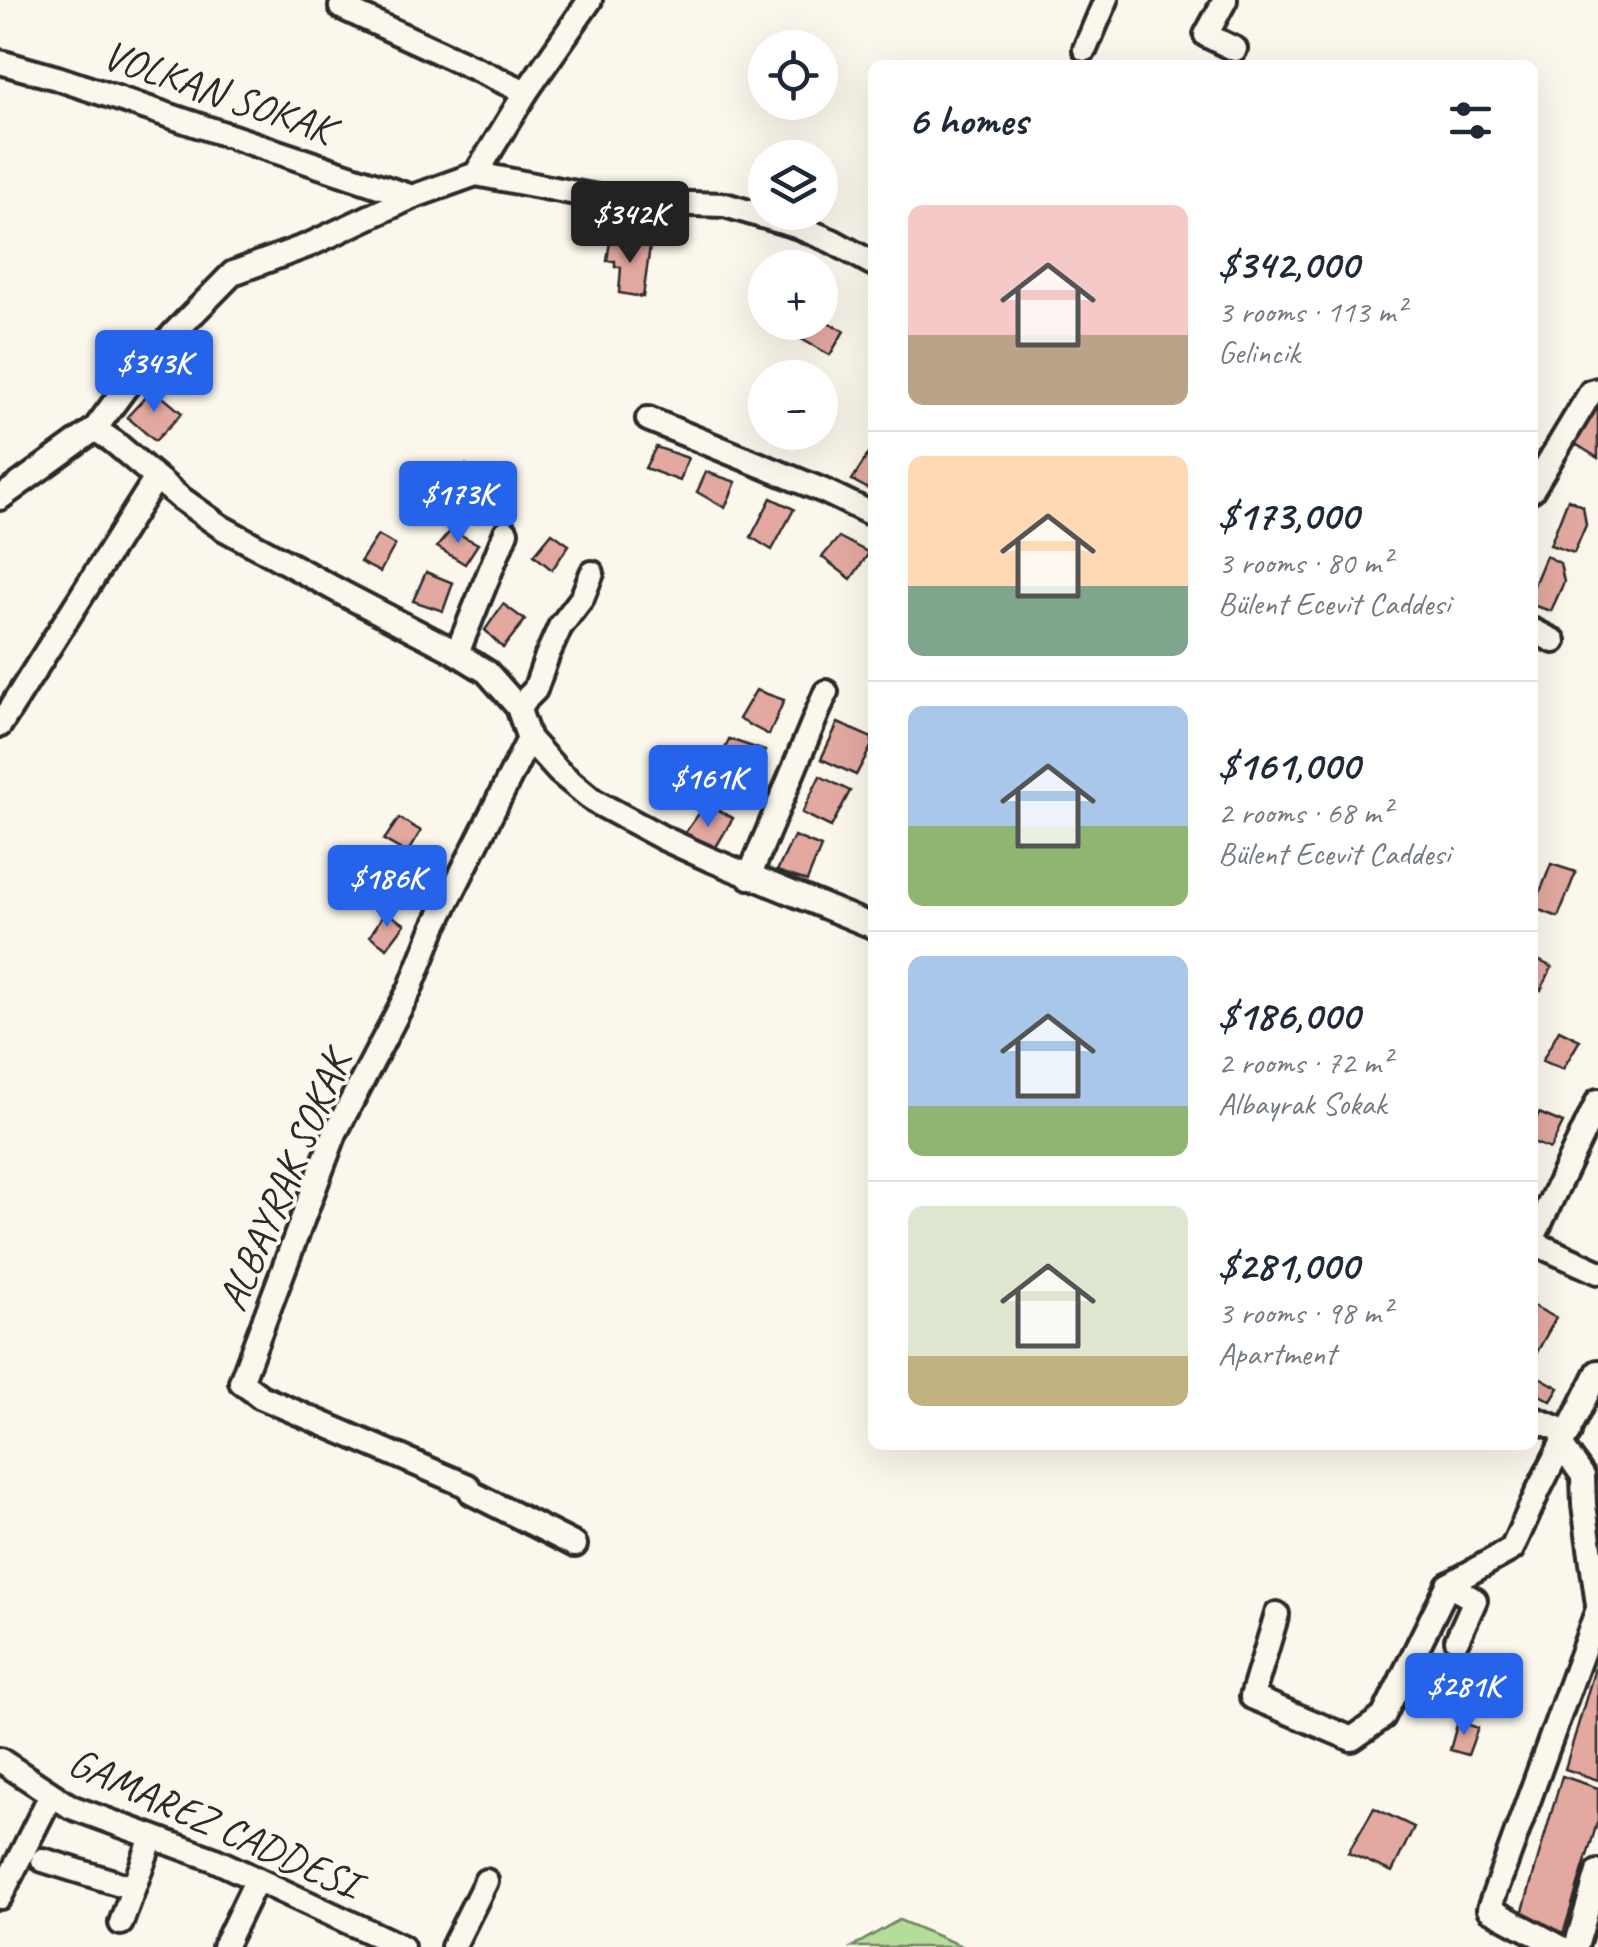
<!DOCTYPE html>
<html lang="en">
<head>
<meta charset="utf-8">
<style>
  :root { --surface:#fff; --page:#f6f6f7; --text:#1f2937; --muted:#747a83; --line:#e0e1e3; --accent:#2563eb }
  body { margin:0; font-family:Caveat,sans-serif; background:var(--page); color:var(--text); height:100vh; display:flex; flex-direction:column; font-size:38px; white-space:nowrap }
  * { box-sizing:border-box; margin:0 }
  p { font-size:32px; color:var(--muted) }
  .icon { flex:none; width:55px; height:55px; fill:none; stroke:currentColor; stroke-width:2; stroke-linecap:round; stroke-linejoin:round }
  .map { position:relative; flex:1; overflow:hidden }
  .sheet { position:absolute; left:868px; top:60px; width:670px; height:1390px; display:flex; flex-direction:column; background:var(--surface); border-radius:15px; box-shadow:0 10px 40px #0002 }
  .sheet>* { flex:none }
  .tools { position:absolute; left:748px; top:30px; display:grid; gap:20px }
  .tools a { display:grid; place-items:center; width:90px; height:90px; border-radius:50%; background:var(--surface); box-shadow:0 10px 40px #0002; font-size:50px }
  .price { position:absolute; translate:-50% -85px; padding:0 22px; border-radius:10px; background:var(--accent); color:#fff; font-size:32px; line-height:65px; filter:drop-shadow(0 2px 5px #0008) }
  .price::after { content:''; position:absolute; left:50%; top:60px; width:30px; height:22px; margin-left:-15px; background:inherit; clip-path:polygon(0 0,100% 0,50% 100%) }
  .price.current { background:#222; color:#fff }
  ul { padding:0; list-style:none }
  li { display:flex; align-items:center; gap:30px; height:250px; padding:0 40px }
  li+li { border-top:2px solid var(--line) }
  li span { display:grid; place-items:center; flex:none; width:280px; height:200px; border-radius:15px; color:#555 }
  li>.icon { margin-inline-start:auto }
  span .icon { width:120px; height:120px; fill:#fffc; stroke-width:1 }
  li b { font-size:42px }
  h2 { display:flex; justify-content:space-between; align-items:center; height:120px; padding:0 40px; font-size:42px }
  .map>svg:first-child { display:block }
  .green { fill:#b5dc98; stroke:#708462; stroke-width:2.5 }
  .building { fill:#e3a9a0; stroke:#2b2b2b; stroke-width:2.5 }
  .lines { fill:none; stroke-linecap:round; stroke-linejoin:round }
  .minor-casing { stroke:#2b2b2b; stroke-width:30 }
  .minor { stroke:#fbf7ec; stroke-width:22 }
  .labels { text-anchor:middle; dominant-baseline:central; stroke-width:8; stroke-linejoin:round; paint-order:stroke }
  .street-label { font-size:42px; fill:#2b2b2b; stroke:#fbf7ec }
</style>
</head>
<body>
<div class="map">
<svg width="1598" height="1947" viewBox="0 0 1598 1947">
  <rect width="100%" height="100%" fill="#fbf7ec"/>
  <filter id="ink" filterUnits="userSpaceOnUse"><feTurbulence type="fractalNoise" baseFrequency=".01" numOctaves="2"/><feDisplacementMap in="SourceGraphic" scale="20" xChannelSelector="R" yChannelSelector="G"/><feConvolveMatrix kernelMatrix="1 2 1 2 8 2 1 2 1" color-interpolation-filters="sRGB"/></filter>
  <g filter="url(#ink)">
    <path class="green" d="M899 1920 964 1947H852Z"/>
    <g class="building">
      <path d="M610 241 650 246 643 297 619 293 621 267H615V261H607Z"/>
      <path d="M820 318 844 331 830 355 796 336 805 322H820Z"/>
      <path d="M153 389 182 413 155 441 127 417Z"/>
      <path d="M1598 404V458L1574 443Z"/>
      <path d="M656 447 688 458 680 481 645 468Z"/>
      <path d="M872 448V491L852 480Z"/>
      <path d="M466 465 489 482 470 506 448 487Z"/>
      <path d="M706 472 736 482 725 508 697 492Z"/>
      <path d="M771 498 794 509 772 550 751 537Z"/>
      <path d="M1568 499 1583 506 1586 525 1574 553 1550 545Z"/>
      <path d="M451 530 478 544 465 564 437 547Z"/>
      <path d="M552 533 569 545 552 570 534 555Z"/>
      <path d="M378 535 395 545 380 572 360 562Z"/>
      <path d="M839 537 869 553 851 579 822 557Z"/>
      <path d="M1546 556 1560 563 1564 582 1551 611 1532 605V590Z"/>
      <path d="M426 572 453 583 443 611 413 601Z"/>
      <path d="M503 604 525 620 503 648 485 630Z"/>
      <path d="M756 690 784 700 769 735 739 719Z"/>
      <path d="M838 723 872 738V745L856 775 821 759Z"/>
      <path d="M729 739 765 751 747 788 717 769Z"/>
      <path d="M820 776 850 791 831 827 802 813Z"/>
      <path d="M706 804 733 818 709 859 684 834Z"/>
      <path d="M399 818 421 831 407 853 384 840Z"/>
      <path d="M794 836 821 847 807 881 777 871Z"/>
      <path d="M1551 864 1576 872 1558 917 1534 908Z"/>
      <path d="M385 912 405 924 387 948 370 936Z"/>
      <path d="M1534 958 1552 967 1541 990 1532 985Z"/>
      <path d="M1559 1030 1580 1040 1563 1069 1542 1061Z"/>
      <path d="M1539 1113 1563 1123 1550 1149 1532 1142V1127Z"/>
      <path d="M1532 1305 1556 1318 1536 1354 1532 1352Z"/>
      <path d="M1532 1373 1559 1388 1551 1401 1532 1391Z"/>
      <path d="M1484 1650 1508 1658 1496 1690 1473 1680Z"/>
      <path d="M1598 1658V1780L1565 1769Z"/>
      <path d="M1458 1721 1478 1728 1468 1755 1450 1750Z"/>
      <path d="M1562 1776 1598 1788V1820L1563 1934 1520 1921Z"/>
      <path d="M1374 1808 1414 1827 1392 1872 1348 1853Z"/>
    </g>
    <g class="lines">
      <g class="minor-casing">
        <g id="minor">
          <path d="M1225 0 1206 35 1235 49"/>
          <path d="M341 7 526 92"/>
          <path d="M1085 49 1106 0"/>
          <path d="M0 62 57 78 412 197"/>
          <path d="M476 174 623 202 725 205 796 226 832 241 872 263"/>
          <path d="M648 419 824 491 872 514"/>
          <path d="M95 429 126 387 175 332 233 273 309 245 412 197 476 174 526 92 590 0"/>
          <path d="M1532 490 1591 392 1598 390"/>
          <path d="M0 498 95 429 114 442 179 497 221 527 344 594 448 648 487 672 518 707 529 739 559 772 594 801 663 838 709 859 872 926"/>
          <path d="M1532 630 1554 641"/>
          <path d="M457 653 506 532"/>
          <path d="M518 707 535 690 547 656 560 627 582 598 592 573"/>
          <path d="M0 725 156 478"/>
          <path d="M529 739 434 928 410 989 335 1133 241 1382 261 1397 468 1486 472 1493 575 1545"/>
          <path d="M749 877 826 692"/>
          <path d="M1532 1240 1598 1101"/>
          <path d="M1532 1242 1598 1272"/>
          <path d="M1532 1418 1569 1433"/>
          <path d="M1562 1446 1583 1476 1584 1505 1598 1605"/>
          <path d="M1448 1585 1475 1600 1457 1640"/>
          <path d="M1277 1614 1252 1697 1352 1739 1383 1717 1448 1585 1512 1549 1539 1489 1598 1372"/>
          <path d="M0 1760 71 1807 213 1859 402 1947"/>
          <path d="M43 1860 133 1888"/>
          <path d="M0 1897 51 1795"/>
          <path d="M121 1923 152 1837"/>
          <path d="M224 1947 256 1881"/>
          <path d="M453 1947 486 1881"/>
          <path d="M1560 1947 1489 1909 1598 1609"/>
          <path d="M1576 1947 1598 1872"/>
        </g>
      </g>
      <use href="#minor" class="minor"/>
    </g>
  </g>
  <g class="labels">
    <g class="street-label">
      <text transform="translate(218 92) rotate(19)">VOLKAN SOKAK</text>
      <text transform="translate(284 1181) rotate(-67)">ALBAYRAK SOKAK</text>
      <text transform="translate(214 1823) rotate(24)">GAMAREZ CADDESI</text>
    </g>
  </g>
</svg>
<div class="tools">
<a><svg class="icon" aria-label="locate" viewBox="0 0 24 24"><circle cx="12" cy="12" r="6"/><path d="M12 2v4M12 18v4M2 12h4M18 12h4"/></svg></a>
<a><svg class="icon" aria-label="layers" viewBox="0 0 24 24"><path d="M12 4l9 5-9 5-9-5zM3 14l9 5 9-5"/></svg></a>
<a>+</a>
<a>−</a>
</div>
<b class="price current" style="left:630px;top:266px">$342K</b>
<b class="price" style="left:154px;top:415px">$343K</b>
<b class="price" style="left:458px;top:546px">$173K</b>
<b class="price" style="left:708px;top:830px">$161K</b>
<b class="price" style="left:387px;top:930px">$186K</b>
<b class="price" style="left:1464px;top:1738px">$281K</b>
<section class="sheet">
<h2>6 homes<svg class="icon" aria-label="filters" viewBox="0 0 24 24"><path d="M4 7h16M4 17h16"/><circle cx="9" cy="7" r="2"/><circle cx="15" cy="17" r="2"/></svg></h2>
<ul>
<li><span style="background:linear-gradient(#f6c9c9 65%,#b9a48a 0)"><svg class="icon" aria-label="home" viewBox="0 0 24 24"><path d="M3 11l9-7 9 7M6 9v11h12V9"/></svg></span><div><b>$342,000</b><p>3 rooms · 113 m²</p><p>Gelincik</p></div></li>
<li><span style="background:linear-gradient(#ffd9b3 65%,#7fa58c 0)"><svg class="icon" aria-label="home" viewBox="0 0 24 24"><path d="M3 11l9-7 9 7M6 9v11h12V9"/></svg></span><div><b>$173,000</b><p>3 rooms · 80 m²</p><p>Bülent Ecevit Caddesi</p></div></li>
<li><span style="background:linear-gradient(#a9c7e8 60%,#8fb573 0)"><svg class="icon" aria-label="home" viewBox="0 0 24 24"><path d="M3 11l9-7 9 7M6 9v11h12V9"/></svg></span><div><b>$161,000</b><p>2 rooms · 68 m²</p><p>Bülent Ecevit Caddesi</p></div></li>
<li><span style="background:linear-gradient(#a9c7e8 75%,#8fb573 0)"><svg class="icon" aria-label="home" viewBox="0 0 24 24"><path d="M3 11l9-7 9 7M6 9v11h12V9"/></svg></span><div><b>$186,000</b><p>2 rooms · 72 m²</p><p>Albayrak Sokak</p></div></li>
<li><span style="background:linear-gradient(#dfe7d0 75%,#c2b280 0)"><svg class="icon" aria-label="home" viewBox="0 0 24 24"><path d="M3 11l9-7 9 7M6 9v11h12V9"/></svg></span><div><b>$281,000</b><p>3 rooms · 98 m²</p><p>Apartment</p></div></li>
</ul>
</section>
</div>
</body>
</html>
